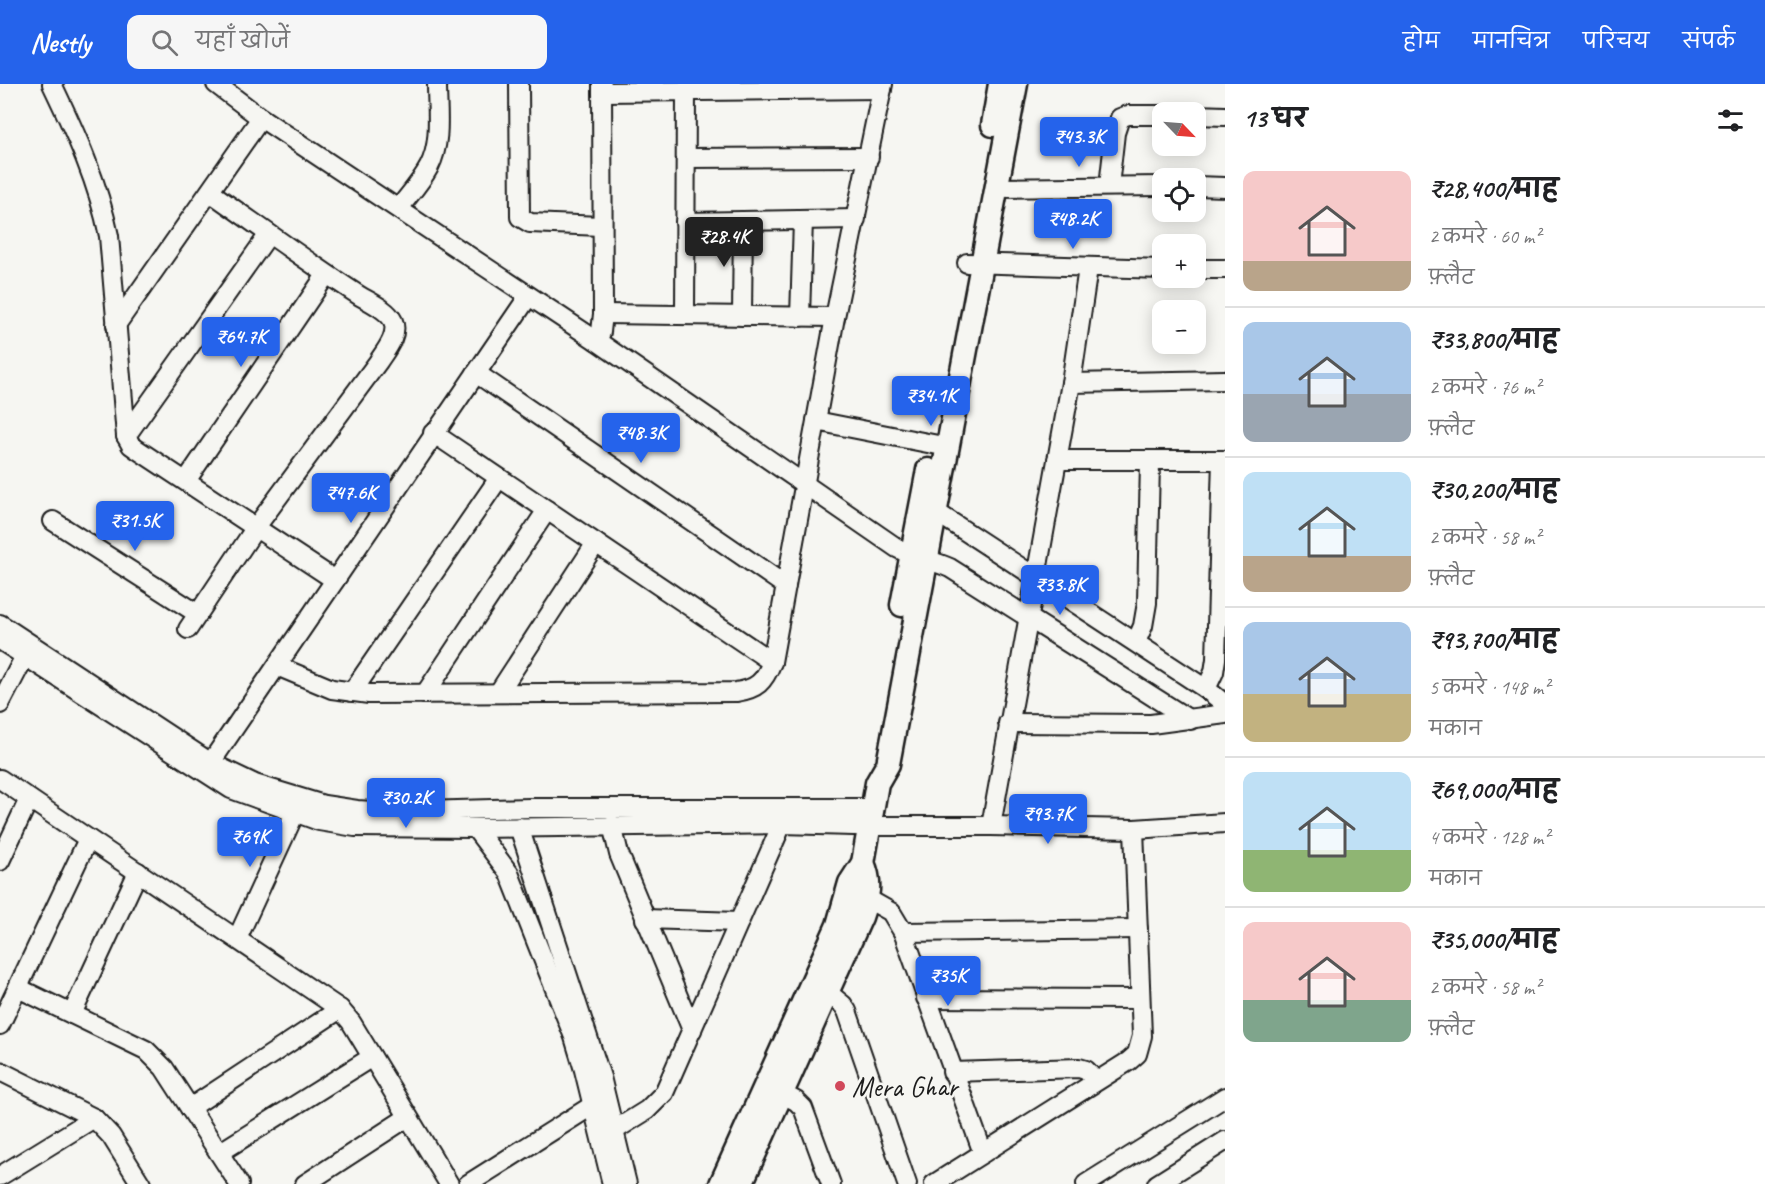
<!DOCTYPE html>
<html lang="hi">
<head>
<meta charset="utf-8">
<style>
  :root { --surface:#fff; --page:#f6f6f6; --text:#202124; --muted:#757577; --line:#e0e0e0; --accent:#2563eb }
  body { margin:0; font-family:Caveat,"Playpen Sans Deva",sans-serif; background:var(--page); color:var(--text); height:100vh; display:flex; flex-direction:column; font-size:22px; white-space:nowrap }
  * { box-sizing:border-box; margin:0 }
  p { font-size:20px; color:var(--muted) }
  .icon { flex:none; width:33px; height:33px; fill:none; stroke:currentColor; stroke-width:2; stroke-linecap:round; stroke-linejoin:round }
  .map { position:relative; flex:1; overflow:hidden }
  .drawer { display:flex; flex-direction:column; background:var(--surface); width:540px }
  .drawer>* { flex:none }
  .needle { width:39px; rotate:115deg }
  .buttons { position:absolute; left:1152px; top:18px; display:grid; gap:12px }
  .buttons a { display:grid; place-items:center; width:54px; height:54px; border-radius:12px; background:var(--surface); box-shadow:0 3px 15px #0003; font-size:30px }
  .price { position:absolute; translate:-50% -51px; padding:0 14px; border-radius:6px; background:var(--accent); color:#fff; font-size:20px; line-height:39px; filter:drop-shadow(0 2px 3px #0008) }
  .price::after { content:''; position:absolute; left:50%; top:36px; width:18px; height:14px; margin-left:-9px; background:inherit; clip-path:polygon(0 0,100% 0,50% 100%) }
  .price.selected { background:#222; color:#fff }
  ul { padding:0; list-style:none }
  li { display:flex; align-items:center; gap:18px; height:150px; padding:0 18px }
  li+li { border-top:2px solid var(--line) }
  li span { display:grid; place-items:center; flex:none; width:168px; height:120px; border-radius:12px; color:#555 }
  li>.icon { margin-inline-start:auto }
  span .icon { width:72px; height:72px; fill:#fffc; stroke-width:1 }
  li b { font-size:26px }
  h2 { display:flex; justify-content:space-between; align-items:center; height:72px; padding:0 18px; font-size:26px }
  header { display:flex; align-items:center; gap:36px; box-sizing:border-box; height:84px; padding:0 30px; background:var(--accent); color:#fff }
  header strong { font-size:28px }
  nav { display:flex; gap:33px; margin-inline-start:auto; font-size:21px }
  .search { width:420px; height:54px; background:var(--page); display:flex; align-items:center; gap:15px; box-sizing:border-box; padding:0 21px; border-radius:12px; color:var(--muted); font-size:22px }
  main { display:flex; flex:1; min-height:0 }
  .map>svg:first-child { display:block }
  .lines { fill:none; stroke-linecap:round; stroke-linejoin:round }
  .minor-casing { stroke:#1c1c1c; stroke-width:22 }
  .major-casing { stroke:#1c1c1c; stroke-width:27 }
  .minor { stroke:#f6f6f2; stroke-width:18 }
  .major { stroke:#f6f6f2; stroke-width:22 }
  .poi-dot { fill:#d1495b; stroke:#f6f6f2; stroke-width:2 }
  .labels { text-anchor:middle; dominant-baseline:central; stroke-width:5; stroke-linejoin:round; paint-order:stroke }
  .poi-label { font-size:28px; fill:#1c1c1c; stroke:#f6f6f2; text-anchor:start }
</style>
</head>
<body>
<header>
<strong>Nestly</strong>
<div class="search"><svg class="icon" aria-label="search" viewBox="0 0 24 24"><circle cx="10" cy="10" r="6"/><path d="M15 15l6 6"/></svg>यहाँ खोजें</div>
<nav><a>होम</a><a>मानचित्र</a><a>परिचय</a><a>संपर्क</a></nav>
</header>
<main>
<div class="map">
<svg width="1225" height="1100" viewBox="0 0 1225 1100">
  <rect width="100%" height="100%" fill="#f6f6f2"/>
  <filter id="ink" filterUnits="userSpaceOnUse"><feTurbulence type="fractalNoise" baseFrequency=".0167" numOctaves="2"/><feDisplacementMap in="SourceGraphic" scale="12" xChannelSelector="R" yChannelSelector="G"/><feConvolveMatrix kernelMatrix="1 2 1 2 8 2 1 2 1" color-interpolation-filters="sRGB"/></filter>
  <g filter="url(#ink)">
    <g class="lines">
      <g class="minor-casing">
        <g id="minor">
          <path d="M52 0C76 50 98 98 109 152L126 352 131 361 138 366 335 496"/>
          <path d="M216 0 261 34 597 257 897 464C914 473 932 476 950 484L1190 636"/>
          <path d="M519 0 520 133 530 139 601 142"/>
          <path d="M602 8 882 5"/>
          <path d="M1196 31 1225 32"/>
          <path d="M686 74 869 73"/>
          <path d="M1109 102 1115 49 1120 34 1128 31H1162"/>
          <path d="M1196 102 1225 103"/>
          <path d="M997 104 1162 102"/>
          <path d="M399 124C409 111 421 98 429 83 442 58 437 27 437 0"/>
          <path d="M685 138 856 135"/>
          <path d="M967 179 1162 185"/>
          <path d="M1196 185H1225"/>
          <path d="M603 230 835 233"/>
          <path d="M685 231 686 6"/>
          <path d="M742 232 743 137"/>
          <path d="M800 233 803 136"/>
          <path d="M116 241 261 34"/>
          <path d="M597 257 601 248 603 230 602 0"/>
          <path d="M476 289 786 502"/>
          <path d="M1071 299 1225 296"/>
          <path d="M816 337 948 363"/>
          <path d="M433 349 772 578"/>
          <path d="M126 352 269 150"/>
          <path d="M1057 376H1225"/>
          <path d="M186 397 326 191"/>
          <path d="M925 424 936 428 1206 605 1225 620"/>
          <path d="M53 437 198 530"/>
          <path d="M0 540 211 679 255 700 324 721 357 726 389 728 530 724H873"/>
          <path d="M188 545 256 443 378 278C385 267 399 251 393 237 388 226 370 218 360 212 309 179 260 143 210 108"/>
          <path d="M0 556 231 705 319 737 355 743 475 744 782 740 853 742H991L1134 745 1225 739"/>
          <path d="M1136 558 1143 542 1147 519 1150 378"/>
          <path d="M277 582 332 605 369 610 736 608C757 605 764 598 772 578L835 233 883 0"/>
          <path d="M1206 605 1214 588 1216 575 1222 376"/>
          <path d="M352 608 499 394"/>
          <path d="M499 608 596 459"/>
          <path d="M425 610 547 426"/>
          <path d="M0 620 25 572"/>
          <path d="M1008 639 1151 640 1225 630"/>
          <path d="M205 687 528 213"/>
          <path d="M0 695 340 925 351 938 449 1100"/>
          <path d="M612 741 619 770 692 946"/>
          <path d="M991 742 1071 299 1088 184"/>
          <path d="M519 743 601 993 627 1100"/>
          <path d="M475 744 509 789 574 953 584 986 612 1100"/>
          <path d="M0 777 29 715"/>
          <path d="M868 815 891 828 903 848 983 1069"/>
          <path d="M645 835 739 838"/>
          <path d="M903 848 1138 845"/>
          <path d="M237 855 295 729"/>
          <path d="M18 904 146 966 164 984 239 1100"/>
          <path d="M826 907 843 921 847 927 907 1100"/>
          <path d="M926 914 1140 915"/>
          <path d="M72 930 138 788"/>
          <path d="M0 941 88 755"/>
          <path d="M0 987 94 1034 111 1052 141 1100"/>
          <path d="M952 988 1079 984 1086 986 1096 997"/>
          <path d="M781 1009 796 1017 803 1024 831 1100"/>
          <path d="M190 1024 340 925"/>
          <path d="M615 1046 647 1026 664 1009 782 740"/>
          <path d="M219 1069 372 973"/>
          <path d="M0 1092 94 1034"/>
          <path d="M305 1100 408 1033"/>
          <path d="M468 1100 593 1021"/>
          <path d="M934 1100 1129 977 1137 970 1142 952 1134 745"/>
          <path d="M1086 1100 1225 1013"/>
          <path d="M1157 1100 1225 1057"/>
        </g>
      </g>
      <g class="major-casing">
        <g id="major">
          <path d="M993 41 1000 0"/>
          <path d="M902 521 928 386"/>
          <path d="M721 1100 838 841 850 799 863 779 877 699 888 680 1016 0"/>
          <path d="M741 1100 861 833C868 813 872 799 863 779"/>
        </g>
      </g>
      <use href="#minor" class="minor"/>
      <use href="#major" class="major"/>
    </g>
  </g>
  <circle class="poi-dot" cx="840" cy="1002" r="6"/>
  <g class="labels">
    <g class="poi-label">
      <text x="852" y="1002">Mera Ghar</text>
    </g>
  </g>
</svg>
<div class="buttons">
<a><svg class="needle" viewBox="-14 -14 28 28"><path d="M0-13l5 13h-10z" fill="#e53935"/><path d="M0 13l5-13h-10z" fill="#757577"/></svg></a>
<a><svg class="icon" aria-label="locate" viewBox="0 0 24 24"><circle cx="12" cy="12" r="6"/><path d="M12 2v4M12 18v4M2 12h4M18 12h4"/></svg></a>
<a>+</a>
<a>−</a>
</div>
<b class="price" style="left:1079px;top:84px">₹43.3K</b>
<b class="price" style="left:1073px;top:166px">₹48.2K</b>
<b class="price selected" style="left:724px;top:184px">₹28.4K</b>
<b class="price" style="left:241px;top:284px">₹64.7K</b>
<b class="price" style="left:931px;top:343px">₹34.1K</b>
<b class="price" style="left:641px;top:380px">₹48.3K</b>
<b class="price" style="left:351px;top:440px">₹47.6K</b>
<b class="price" style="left:135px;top:468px">₹31.5K</b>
<b class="price" style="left:1060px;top:532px">₹33.8K</b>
<b class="price" style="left:406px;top:745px">₹30.2K</b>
<b class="price" style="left:1048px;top:761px">₹93.7K</b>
<b class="price" style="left:250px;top:784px">₹69K</b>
<b class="price" style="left:948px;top:923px">₹35K</b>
</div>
<section class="drawer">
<h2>13 घर<svg class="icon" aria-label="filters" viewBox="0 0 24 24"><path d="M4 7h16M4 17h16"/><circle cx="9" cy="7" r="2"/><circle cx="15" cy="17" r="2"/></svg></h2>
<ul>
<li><span style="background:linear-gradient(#f6c9c9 75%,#b9a48a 0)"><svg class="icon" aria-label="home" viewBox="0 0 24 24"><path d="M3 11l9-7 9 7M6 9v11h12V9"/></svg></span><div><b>₹28,400/माह</b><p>2 कमरे · 60 m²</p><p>फ़्लैट</p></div></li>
<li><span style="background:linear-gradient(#a9c7e8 60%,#9aa5b1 0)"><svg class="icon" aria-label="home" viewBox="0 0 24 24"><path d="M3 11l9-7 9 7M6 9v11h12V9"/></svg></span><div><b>₹33,800/माह</b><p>2 कमरे · 76 m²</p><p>फ़्लैट</p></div></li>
<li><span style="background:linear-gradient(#bfe0f5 70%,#b9a48a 0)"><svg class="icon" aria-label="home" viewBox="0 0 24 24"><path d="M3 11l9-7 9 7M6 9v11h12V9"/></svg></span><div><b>₹30,200/माह</b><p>2 कमरे · 58 m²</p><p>फ़्लैट</p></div></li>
<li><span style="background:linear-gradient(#a9c7e8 60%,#c2b280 0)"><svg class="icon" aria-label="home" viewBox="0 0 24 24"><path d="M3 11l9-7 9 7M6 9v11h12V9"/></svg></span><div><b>₹93,700/माह</b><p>5 कमरे · 148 m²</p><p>मकान</p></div></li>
<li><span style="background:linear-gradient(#bfe0f5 65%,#8fb573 0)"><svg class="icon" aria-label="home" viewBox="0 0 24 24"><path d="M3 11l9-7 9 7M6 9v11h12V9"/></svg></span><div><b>₹69,000/माह</b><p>4 कमरे · 128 m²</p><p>मकान</p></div></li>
<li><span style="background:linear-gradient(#f6c9c9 65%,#7fa58c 0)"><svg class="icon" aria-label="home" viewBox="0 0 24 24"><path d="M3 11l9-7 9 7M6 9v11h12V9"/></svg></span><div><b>₹35,000/माह</b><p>2 कमरे · 58 m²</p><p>फ़्लैट</p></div></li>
</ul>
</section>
</main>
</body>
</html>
